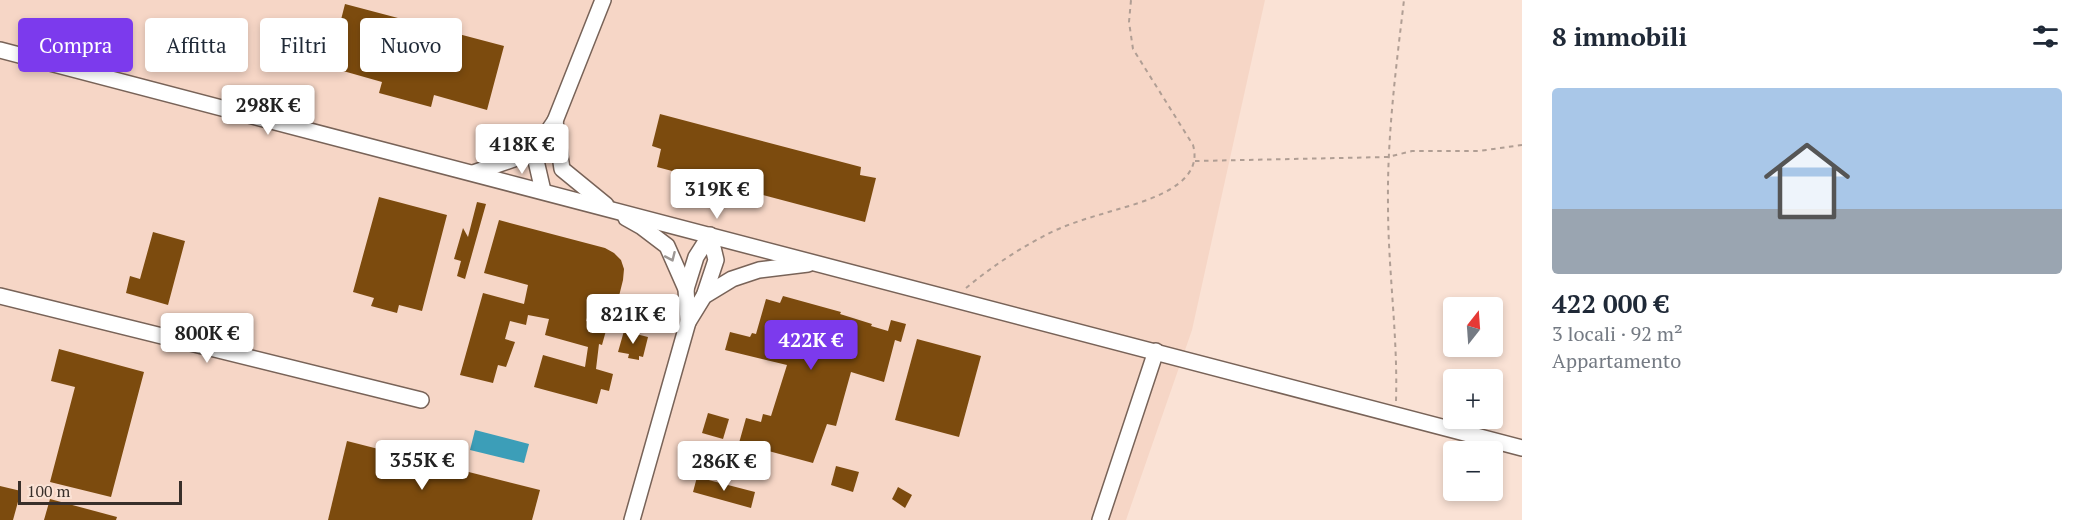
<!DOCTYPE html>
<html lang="it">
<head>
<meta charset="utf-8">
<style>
  :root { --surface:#fff; --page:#f2f2f3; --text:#1f2937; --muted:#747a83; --line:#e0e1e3; --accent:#7c3aed }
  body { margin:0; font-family:"PT Serif",serif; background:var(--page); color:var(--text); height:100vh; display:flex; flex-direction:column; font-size:22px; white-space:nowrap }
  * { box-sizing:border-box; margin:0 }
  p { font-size:20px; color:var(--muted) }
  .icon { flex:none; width:33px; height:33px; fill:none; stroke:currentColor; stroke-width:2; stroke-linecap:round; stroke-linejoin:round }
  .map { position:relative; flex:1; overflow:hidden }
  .panel { display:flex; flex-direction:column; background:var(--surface); width:570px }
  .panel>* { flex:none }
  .banner { position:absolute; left:18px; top:18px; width:570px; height:54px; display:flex; gap:12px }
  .needle { width:39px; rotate:17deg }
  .controls { position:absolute; left:1443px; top:297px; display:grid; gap:12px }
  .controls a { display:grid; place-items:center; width:60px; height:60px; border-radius:6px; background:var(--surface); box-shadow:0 3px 9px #0003; font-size:30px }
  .scale { position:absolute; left:18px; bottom:15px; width:164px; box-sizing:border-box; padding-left:6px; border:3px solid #382f2a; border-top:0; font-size:16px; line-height:21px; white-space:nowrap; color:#382f2a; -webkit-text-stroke:4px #fae2d5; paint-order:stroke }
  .price { position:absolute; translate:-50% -51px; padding:0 14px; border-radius:6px; background:#fff; color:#222; font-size:20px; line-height:39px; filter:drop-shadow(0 2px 3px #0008) }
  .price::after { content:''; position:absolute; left:50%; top:36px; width:18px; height:14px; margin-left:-9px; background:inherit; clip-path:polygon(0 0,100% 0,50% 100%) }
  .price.current { background:var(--accent); color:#fff }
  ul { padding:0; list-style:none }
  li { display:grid; align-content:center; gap:12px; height:318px; padding:0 30px }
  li+li { border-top:2px solid var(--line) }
  li span { display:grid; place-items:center; height:186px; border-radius:6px; color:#555 }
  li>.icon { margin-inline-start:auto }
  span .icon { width:108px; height:108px; fill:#fffc; stroke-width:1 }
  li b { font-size:26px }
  h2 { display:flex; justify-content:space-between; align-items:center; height:72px; padding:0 30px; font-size:26px }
  .chip { padding:0 21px; border-radius:6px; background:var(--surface); box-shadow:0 3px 9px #0003; font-size:21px; line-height:54px }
  .chip.current { background:var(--accent); color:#fff }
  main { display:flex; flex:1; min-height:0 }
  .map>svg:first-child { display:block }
  .built { fill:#f6d6c6 }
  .water { fill:#3c9eb8 }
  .building { fill:#7c4b0e }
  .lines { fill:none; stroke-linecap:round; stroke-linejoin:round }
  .minor-casing { stroke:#786358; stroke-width:18 }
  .path { stroke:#b09e94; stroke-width:2; stroke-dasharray:4.5 4.5; stroke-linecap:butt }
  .minor { stroke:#fff; stroke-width:15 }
  .oneway { stroke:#9c9794 }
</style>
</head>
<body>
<main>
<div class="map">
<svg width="1522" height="520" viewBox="0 0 1522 520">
  <rect width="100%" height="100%" fill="#fae2d5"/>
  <path class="built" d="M0 0H1265L1192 330 1126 520H0Z"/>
  <path class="water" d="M475 430 529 444 524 463 470 450Z"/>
  <g class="building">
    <path d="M345 4 504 46 487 110 434 95 431 107 379 93 382 82 329 67Z"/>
    <path d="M660 114 861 167 860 175 876 178 865 222 657 167 661 149 652 146Z"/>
    <path d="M379 197 447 215 422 311 399 305 397 313 371 306 374 298 353 292Z"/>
    <path d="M477 202 486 204 465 279 457 276 461 261 454 259 463 228 468 237Z"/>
    <path d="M499 220 605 248 614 253 621 260 624 269 623 280 616 308 592 302 586 321 607 327 602 345 599 344 596 369 613 374 609 391 601 389 597 404 534 387 543 355 585 367 588 347 545 335 549 319 528 315 526 325 510 321 505 339 515 342 506 367 498 365 493 383 460 375 483 293 524 304 528 285 484 273Z"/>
    <path d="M153 232 185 241 168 305 126 293 130 276 140 279Z"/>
    <path d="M783 296 841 312 840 314 872 324 871 326 888 331 891 320 906 324 901 342 895 340 884 382 851 372 836 426 827 424 813 463 739 443 746 418 761 422 763 414 771 416 787 365 725 350 730 332 750 337 752 333 756 334 766 299 780 303Z"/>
    <path d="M624 331 648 337 643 357 639 356V360L628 358 629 354 618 352Z"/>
    <path d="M917 339 981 356 959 437 895 420Z"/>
    <path d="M59 349 144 372 111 497 50 482 75 387 51 381Z"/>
    <path d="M708 413 729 419 723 439 702 433Z"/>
    <path d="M347 441 540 490 532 520H328Z"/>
    <path d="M836 466 859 472 853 492 831 485Z"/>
    <path d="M697 477 755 492 751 508 693 492Z"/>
    <path d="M0 486 21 491 13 520H0Z"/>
    <path d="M898 487 912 495 905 508 892 499Z"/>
    <path d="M50 499 117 517 116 520H44Z"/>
  </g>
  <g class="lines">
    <g class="minor-casing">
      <g id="minor">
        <path d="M0 50 1522 448"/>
        <path d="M555 121 603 0"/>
        <path d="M534 152 543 191"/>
        <path d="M473 173 534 152 555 121 562 169 606 205"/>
        <path d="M626 218 642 227 667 246 686 289 688 322 704 296 732 279 759 270 808 264"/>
        <path d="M686 289 696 257 710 235 716 260 704 296"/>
        <path d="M0 296 421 400"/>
        <path d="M632 520 688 322"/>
        <path d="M1100 520 1156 351"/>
      </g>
    </g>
    <g class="path">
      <path d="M1195 161 1388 157 1412 151H1479L1522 145"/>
      <path d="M966 288C989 269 1015 251 1042 237 1060 227 1081 220 1102 214 1133 204 1206 190 1193 145L1133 49 1129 22 1131 0"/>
      <path d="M1396 401C1398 336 1388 270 1388 205 1387 137 1396 68 1404 0"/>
    </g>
    <use href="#minor" class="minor"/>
  </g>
  <defs><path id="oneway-chevron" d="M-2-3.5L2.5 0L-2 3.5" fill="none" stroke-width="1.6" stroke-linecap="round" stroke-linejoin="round" transform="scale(1.5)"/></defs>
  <use class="oneway" href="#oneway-chevron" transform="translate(671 257) rotate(66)"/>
</svg>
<div class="controls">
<a><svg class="needle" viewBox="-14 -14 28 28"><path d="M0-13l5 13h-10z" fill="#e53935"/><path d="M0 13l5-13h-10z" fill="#747a83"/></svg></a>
<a>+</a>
<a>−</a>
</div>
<div class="scale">100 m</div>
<b class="price" style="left:268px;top:136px">298K €</b>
<b class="price" style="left:522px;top:175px">418K €</b>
<b class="price" style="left:717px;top:220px">319K €</b>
<b class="price" style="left:633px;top:345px">821K €</b>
<b class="price" style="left:207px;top:364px">800K €</b>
<b class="price current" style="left:811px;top:371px">422K €</b>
<b class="price" style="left:422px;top:491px">355K €</b>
<b class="price" style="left:724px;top:492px">286K €</b>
<div class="banner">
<a class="chip current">Compra</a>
<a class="chip">Affitta</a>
<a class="chip">Filtri</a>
<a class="chip">Nuovo</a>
</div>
</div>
<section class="panel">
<h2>8 immobili<svg class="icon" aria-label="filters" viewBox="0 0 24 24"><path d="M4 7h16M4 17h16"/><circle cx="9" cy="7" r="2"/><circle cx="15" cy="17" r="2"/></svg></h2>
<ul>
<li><span style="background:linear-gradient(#a9c7e8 65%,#9aa5b1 0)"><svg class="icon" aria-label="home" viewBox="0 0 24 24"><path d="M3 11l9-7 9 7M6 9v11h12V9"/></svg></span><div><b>422 000 €</b><p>3 locali · 92 m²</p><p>Appartamento</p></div></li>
</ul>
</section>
</main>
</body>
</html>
